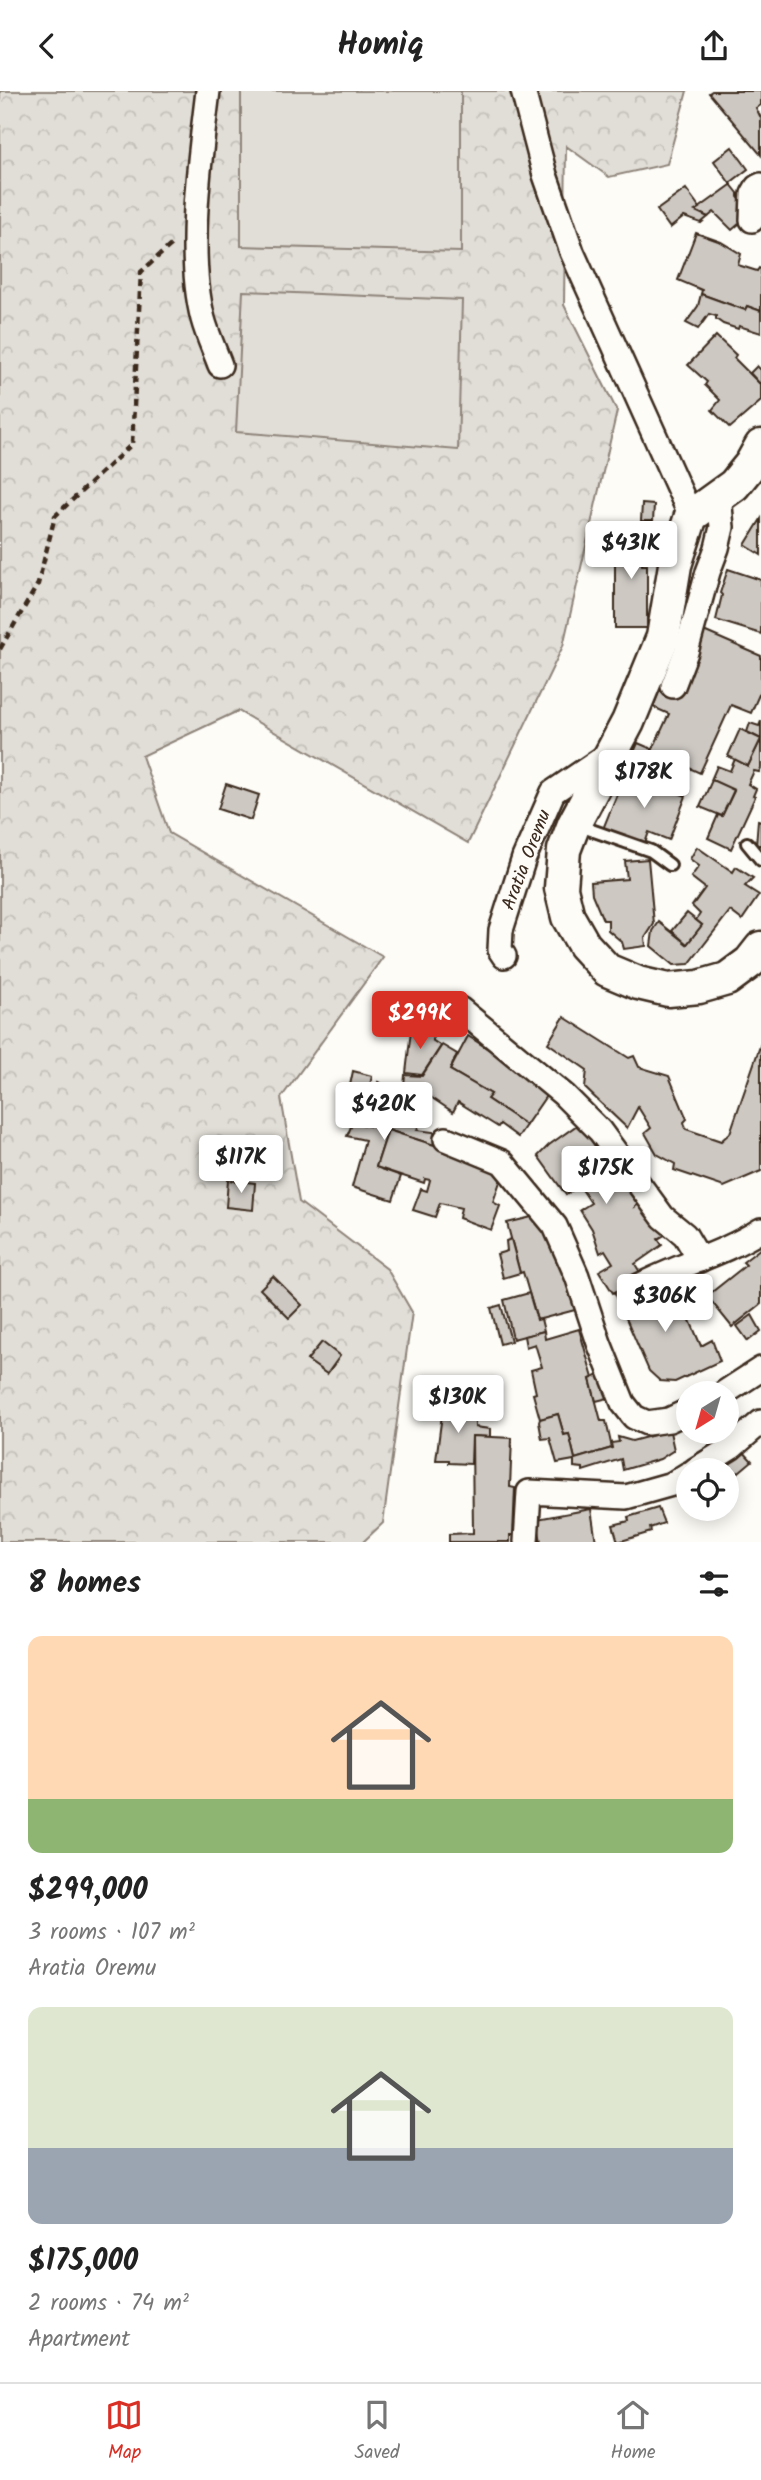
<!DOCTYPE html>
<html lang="en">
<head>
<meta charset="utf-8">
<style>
  :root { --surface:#fff; --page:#f2f2f2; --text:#222; --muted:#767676; --line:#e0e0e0; --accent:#d93025 }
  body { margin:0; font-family:Kalam,sans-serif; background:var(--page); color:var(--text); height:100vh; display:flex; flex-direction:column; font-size:26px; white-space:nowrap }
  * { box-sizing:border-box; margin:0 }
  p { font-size:23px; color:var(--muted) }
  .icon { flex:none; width:38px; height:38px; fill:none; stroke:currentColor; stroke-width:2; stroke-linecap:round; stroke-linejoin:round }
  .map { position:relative; height:1451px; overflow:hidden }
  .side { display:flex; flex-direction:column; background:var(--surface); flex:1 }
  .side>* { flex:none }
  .needle { width:46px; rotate:217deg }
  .buttons { position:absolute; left:676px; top:1290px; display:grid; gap:14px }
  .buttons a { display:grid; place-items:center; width:63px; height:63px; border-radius:50%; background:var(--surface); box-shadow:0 4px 18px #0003; font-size:35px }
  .price { position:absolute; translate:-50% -60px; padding:0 16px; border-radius:7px; background:#fff; color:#222; font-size:23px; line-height:46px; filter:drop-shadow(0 2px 4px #0008) }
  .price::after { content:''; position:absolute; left:50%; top:42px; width:21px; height:16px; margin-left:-10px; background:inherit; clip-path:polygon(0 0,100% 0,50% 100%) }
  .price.selected { background:var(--accent); color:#fff }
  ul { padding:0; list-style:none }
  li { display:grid; align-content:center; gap:14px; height:371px; padding:0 28px }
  li span { display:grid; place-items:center; height:217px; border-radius:14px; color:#555 }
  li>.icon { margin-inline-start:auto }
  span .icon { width:126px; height:126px; fill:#fffc; stroke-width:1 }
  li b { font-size:30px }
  h2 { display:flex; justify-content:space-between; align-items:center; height:84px; padding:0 28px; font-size:30px }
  header { display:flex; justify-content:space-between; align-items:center; height:91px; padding:0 28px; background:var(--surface); font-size:32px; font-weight:700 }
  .menu { display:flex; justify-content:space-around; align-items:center; height:98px; border-top:2px solid var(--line); background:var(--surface); font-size:19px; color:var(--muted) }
  .menu a { display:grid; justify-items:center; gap:4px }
  .menu .selected { color:var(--accent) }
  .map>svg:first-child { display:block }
  .forest { fill:url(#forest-crowns); stroke:#8e847a; stroke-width:2 }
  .pitch { fill:#e1ded7; stroke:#8e847a; stroke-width:2 }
  .building { fill:#cdc8c2; stroke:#3b2a1e; stroke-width:2 }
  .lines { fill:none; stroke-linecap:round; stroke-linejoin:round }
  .service-casing { stroke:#3b2a1e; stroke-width:16 }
  .minor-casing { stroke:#3b2a1e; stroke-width:28 }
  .secondary-casing { stroke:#3b2a1e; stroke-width:37 }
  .path { stroke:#3b2a1e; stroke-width:4.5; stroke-dasharray:7 5; stroke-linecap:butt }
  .service { stroke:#fdfcf7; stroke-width:10 }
  .minor { stroke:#fdfcf7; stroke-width:23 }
  .secondary { stroke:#fdfcf7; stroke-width:32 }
  .labels { text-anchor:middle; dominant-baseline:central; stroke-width:5; stroke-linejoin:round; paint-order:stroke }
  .street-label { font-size:19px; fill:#3b2a1e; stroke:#fdfcf7 }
</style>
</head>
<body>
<header><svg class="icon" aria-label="back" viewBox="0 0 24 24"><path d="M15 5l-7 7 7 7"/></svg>Homiq<svg class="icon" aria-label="share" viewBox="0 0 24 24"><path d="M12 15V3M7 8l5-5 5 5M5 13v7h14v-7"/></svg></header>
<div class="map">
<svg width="761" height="1451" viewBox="0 0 761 1451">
  <defs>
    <pattern id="forest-crowns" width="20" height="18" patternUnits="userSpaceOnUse" patternTransform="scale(1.75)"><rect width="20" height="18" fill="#e1ded7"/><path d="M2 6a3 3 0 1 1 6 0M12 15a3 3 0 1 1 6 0" fill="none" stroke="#c2bfb8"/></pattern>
  </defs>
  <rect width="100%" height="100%" fill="#fdfcf7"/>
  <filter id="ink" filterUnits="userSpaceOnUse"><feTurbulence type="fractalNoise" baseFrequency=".0143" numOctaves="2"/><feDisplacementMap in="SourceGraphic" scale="14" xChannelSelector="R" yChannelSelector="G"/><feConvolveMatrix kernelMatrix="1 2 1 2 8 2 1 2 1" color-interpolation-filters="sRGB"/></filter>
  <g filter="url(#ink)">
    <path class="forest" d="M0 0H687L667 73 609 86 566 55 564 214 617 320 563 555 468 752 238 620 142 665 169 742 383 866 281 1007 299 1111 387 1178 412 1221 383 1432 363 1451H0Z"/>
    <g class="pitch">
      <path d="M241 0H461V161L241 155Z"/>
      <path d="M243 200 462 209 458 359 236 341Z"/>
    </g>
    <g class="building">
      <path d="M712 0H761V14L756 17 761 27V64L709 2Z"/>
      <path d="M732 56 748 78 730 92 738 102V106L748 118V125L732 139 714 121 708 126 695 120 731 94 714 70Z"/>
      <path d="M686 98 700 117 695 120 708 126 701 132 684 126 670 137 657 119Z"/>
      <path d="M696 142 721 151 741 163 738 174 757 180 759 177 761 178V220L747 215 745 219 701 203 702 199 678 189Z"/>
      <path d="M701 203 745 219 747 215 761 220V242L739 235 738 238 723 233 716 228V225L709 223 698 238 686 232 698 215Z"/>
      <path d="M716 245 736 264 734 267 761 294V310L730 337 712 319 720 309 705 294 707 291 688 274Z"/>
      <path d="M757 275 761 279V294L750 282Z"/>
      <path d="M642 413 654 414 653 430H641Z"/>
      <path d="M761 428V464L745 454Z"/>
      <path d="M615 443H648V464H642V474H647V537H615Z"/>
      <path d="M728 478 761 489V543L716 529 722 504 720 502Z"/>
      <path d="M699 538 761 565V599L751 622 731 614 700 682 652 660 669 623 653 616 661 596 681 605 687 591 678 588Z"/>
      <path d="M761 630V677L759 681 754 680 748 693 756 698 753 705 755 706 731 758 708 747 718 724 722 725 734 700 711 689 717 675 730 680 735 668 748 675 761 648 747 641 750 632 759 635Z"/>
      <path d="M740 638 761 648 748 675 728 665Z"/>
      <path d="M638 652 652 658 649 667 634 661Z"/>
      <path d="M626 681 686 705 669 749 649 741 644 755 603 738Z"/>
      <path d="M712 689 734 699 722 725 700 716Z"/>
      <path d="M226 693 259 704 251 729 218 718Z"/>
      <path d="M758 729 761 730V754H756Z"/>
      <path d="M697 756 733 781 736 776 753 787 745 795 759 804 742 829 730 820 689 873 674 874 651 855 653 840 659 831 687 853 702 834 696 829 700 823 692 815 705 797 691 786 699 775 690 768Z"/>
      <path d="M648 768 654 833 645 847 646 855 624 858 622 851 608 839V829H603L592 803 591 791 627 788 625 770Z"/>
      <path d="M687 822 702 834 687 853 672 840Z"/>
      <path d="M564 926 629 967 634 965 639 976 669 985 687 1028 684 1031 686 1038 721 1050 730 1042 761 952V1080L724 1096 674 1079 675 1073 657 1063 645 1042 651 1037 638 1016 627 1037 585 997 587 979 548 952Z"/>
      <path d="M412 931 433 946 432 949 441 955 422 984 406 982Z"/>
      <path d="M468 945 510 972 527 977 522 985 548 1002 526 1034 487 1008 491 1003 450 979Z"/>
      <path d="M442 954 457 963 450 979 491 1003 487 1008 526 1034 518 1046 500 1033 498 1036 458 1011 453 1021 417 997 404 996 405 984 422 985Z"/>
      <path d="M353 980 372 985 368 1003 349 999Z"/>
      <path d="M378 991 404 1004 398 1025 422 1026 417 1039 441 1042 434 1054 388 1039 376 1076 401 1085 393 1109 352 1096 365 1049 347 1045 353 1031 369 1035Z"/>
      <path d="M580 1032 609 1074 611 1072 638 1111 636 1115 645 1109 670 1141 658 1148 662 1154 635 1173 643 1186 613 1202 599 1180 613 1172 605 1159 600 1162 592 1138 580 1119 591 1112 579 1094 566 1104 538 1065 549 1054Z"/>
      <path d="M388 1039 434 1054 435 1051 504 1079 493 1111 500 1115 491 1139 459 1127 461 1117 440 1112 435 1126 413 1119 421 1098 427 1100 430 1089 425 1088 424 1092 376 1076Z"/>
      <path d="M228 1089 255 1092 253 1119 226 1116Z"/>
      <path d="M544 1123 557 1171 562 1169 575 1219 537 1229 523 1181 520 1182 507 1132Z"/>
      <path d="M511 1148 520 1182 503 1187 497 1163 507 1160 506 1150Z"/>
      <path d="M761 1157V1213L732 1236 707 1205 746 1174 743 1171Z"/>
      <path d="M273 1185 302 1214 289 1227 260 1198Z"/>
      <path d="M669 1190 680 1214 683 1213 701 1255 712 1249 720 1270 675 1291 660 1290 649 1280 615 1202 630 1195 634 1206Z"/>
      <path d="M529 1202 537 1229 541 1228 544 1240 513 1248 504 1209Z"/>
      <path d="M501 1214 511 1250 500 1253 491 1217Z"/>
      <path d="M752 1224 761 1240 748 1250 737 1235Z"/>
      <path d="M579 1238 593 1287 590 1288 601 1330H606L612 1357 575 1368 569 1343 564 1344 558 1323 540 1328 533 1303 536 1302 531 1279 542 1276 535 1253 526 1256 524 1245 544 1240 545 1248Z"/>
      <path d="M322 1251 340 1265 327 1283 307 1269Z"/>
      <path d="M604 1282 612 1306 596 1310 590 1288Z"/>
      <path d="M461 1301H472V1315L461 1316Z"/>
      <path d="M443 1316 475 1318V1336L490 1338V1346L472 1345 471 1373 449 1372V1369H436Z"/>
      <path d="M558 1323 564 1344 569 1343 575 1368 612 1357 611 1352 619 1351 618 1346 632 1350 658 1343 669 1336 674 1359 660 1368 623 1379 621 1368 583 1380V1377L574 1376V1369L557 1372 550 1347 542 1348 539 1331 540 1328Z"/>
      <path d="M472 1345 512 1347 510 1396 515 1397 513 1444H510V1451H449V1443L473 1442Z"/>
      <path d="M741 1358 752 1370 727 1391 726 1379H717Z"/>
      <path d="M658 1417 664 1432 650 1437 651 1441 618 1451 613 1434 629 1430 628 1426Z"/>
      <path d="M591 1418 596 1451H541L537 1428Z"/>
    </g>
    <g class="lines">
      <g class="service-casing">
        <g id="service">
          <path d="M577 734 651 760 670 774"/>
          <path d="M747 752 761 769"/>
        </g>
      </g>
      <g class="minor-casing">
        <g id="minor">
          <path d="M208 0C200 67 186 163 203 228 207 243 214 258 220 274"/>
          <path d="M523 0 545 84 572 161 691 425"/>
          <path d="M752 129 753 103 757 96 761 94"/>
          <path d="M673 595 686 561 708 481 717 457 722 436 719 405"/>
          <path d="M504 865 500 859 501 839 524 767 553 701 609 663"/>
          <path d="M460 918 564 1004 600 1040 663 1126 685 1144 700 1169"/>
          <path d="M446 1048 502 1071 555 1135 577 1185 599 1252 623 1312 634 1326 647 1332 669 1329 688 1320"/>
          <path d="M639 1195C679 1174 723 1163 761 1139"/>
          <path d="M724 1302 761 1278"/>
          <path d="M695 1379 732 1356 761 1331"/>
          <path d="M526 1451 529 1401 626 1406 672 1393 688 1383"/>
        </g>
      </g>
      <g class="secondary-casing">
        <path id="secondary" d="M761 355 751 373 734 394 691 425 675 474 663 546 628 631 574 733 564 759 561 797 568 826 584 854 607 879 638 892 668 899 699 896 727 888 750 871 761 857"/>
      </g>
      <path class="path" d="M0 558 38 493 55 425 132 353 141 181 172 153"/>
      <use href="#service" class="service"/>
      <use href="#minor" class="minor"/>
      <use href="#secondary" class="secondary"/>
    </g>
  </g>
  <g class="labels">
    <g class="street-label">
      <text transform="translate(527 769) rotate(-69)">Aratia Oremu</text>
    </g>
  </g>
</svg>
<div class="buttons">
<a><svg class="needle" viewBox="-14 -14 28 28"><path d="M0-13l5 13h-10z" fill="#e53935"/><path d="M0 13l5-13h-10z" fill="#767676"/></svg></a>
<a><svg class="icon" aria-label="locate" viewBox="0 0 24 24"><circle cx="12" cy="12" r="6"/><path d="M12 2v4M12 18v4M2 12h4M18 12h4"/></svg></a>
</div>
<b class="price" style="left:631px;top:490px">$431K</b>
<b class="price" style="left:644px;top:719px">$178K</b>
<b class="price selected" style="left:420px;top:960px">$299K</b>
<b class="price" style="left:384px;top:1051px">$420K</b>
<b class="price" style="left:241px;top:1104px">$117K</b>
<b class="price" style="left:606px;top:1115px">$175K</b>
<b class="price" style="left:665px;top:1243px">$306K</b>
<b class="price" style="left:458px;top:1344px">$130K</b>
</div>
<section class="side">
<h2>8 homes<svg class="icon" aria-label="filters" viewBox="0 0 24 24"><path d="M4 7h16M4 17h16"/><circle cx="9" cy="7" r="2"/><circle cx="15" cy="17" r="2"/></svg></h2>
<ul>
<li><span style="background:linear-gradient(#ffd9b3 75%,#8fb573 0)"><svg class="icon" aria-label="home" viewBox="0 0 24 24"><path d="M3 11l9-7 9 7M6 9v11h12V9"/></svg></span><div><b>$299,000</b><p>3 rooms · 107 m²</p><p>Aratia Oremu</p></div></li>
<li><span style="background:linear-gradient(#dfe7d0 65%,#9aa5b1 0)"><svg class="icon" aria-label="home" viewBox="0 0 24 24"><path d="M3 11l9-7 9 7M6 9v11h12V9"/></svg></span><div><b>$175,000</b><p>2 rooms · 74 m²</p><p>Apartment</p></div></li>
</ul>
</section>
<nav class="menu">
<a class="selected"><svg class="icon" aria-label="map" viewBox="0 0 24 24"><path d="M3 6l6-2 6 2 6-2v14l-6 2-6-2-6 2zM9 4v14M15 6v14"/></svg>Map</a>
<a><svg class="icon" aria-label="saved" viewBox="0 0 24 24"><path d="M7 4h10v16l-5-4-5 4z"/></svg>Saved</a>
<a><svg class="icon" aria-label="home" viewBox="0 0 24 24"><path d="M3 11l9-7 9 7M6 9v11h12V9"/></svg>Home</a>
</nav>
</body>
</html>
